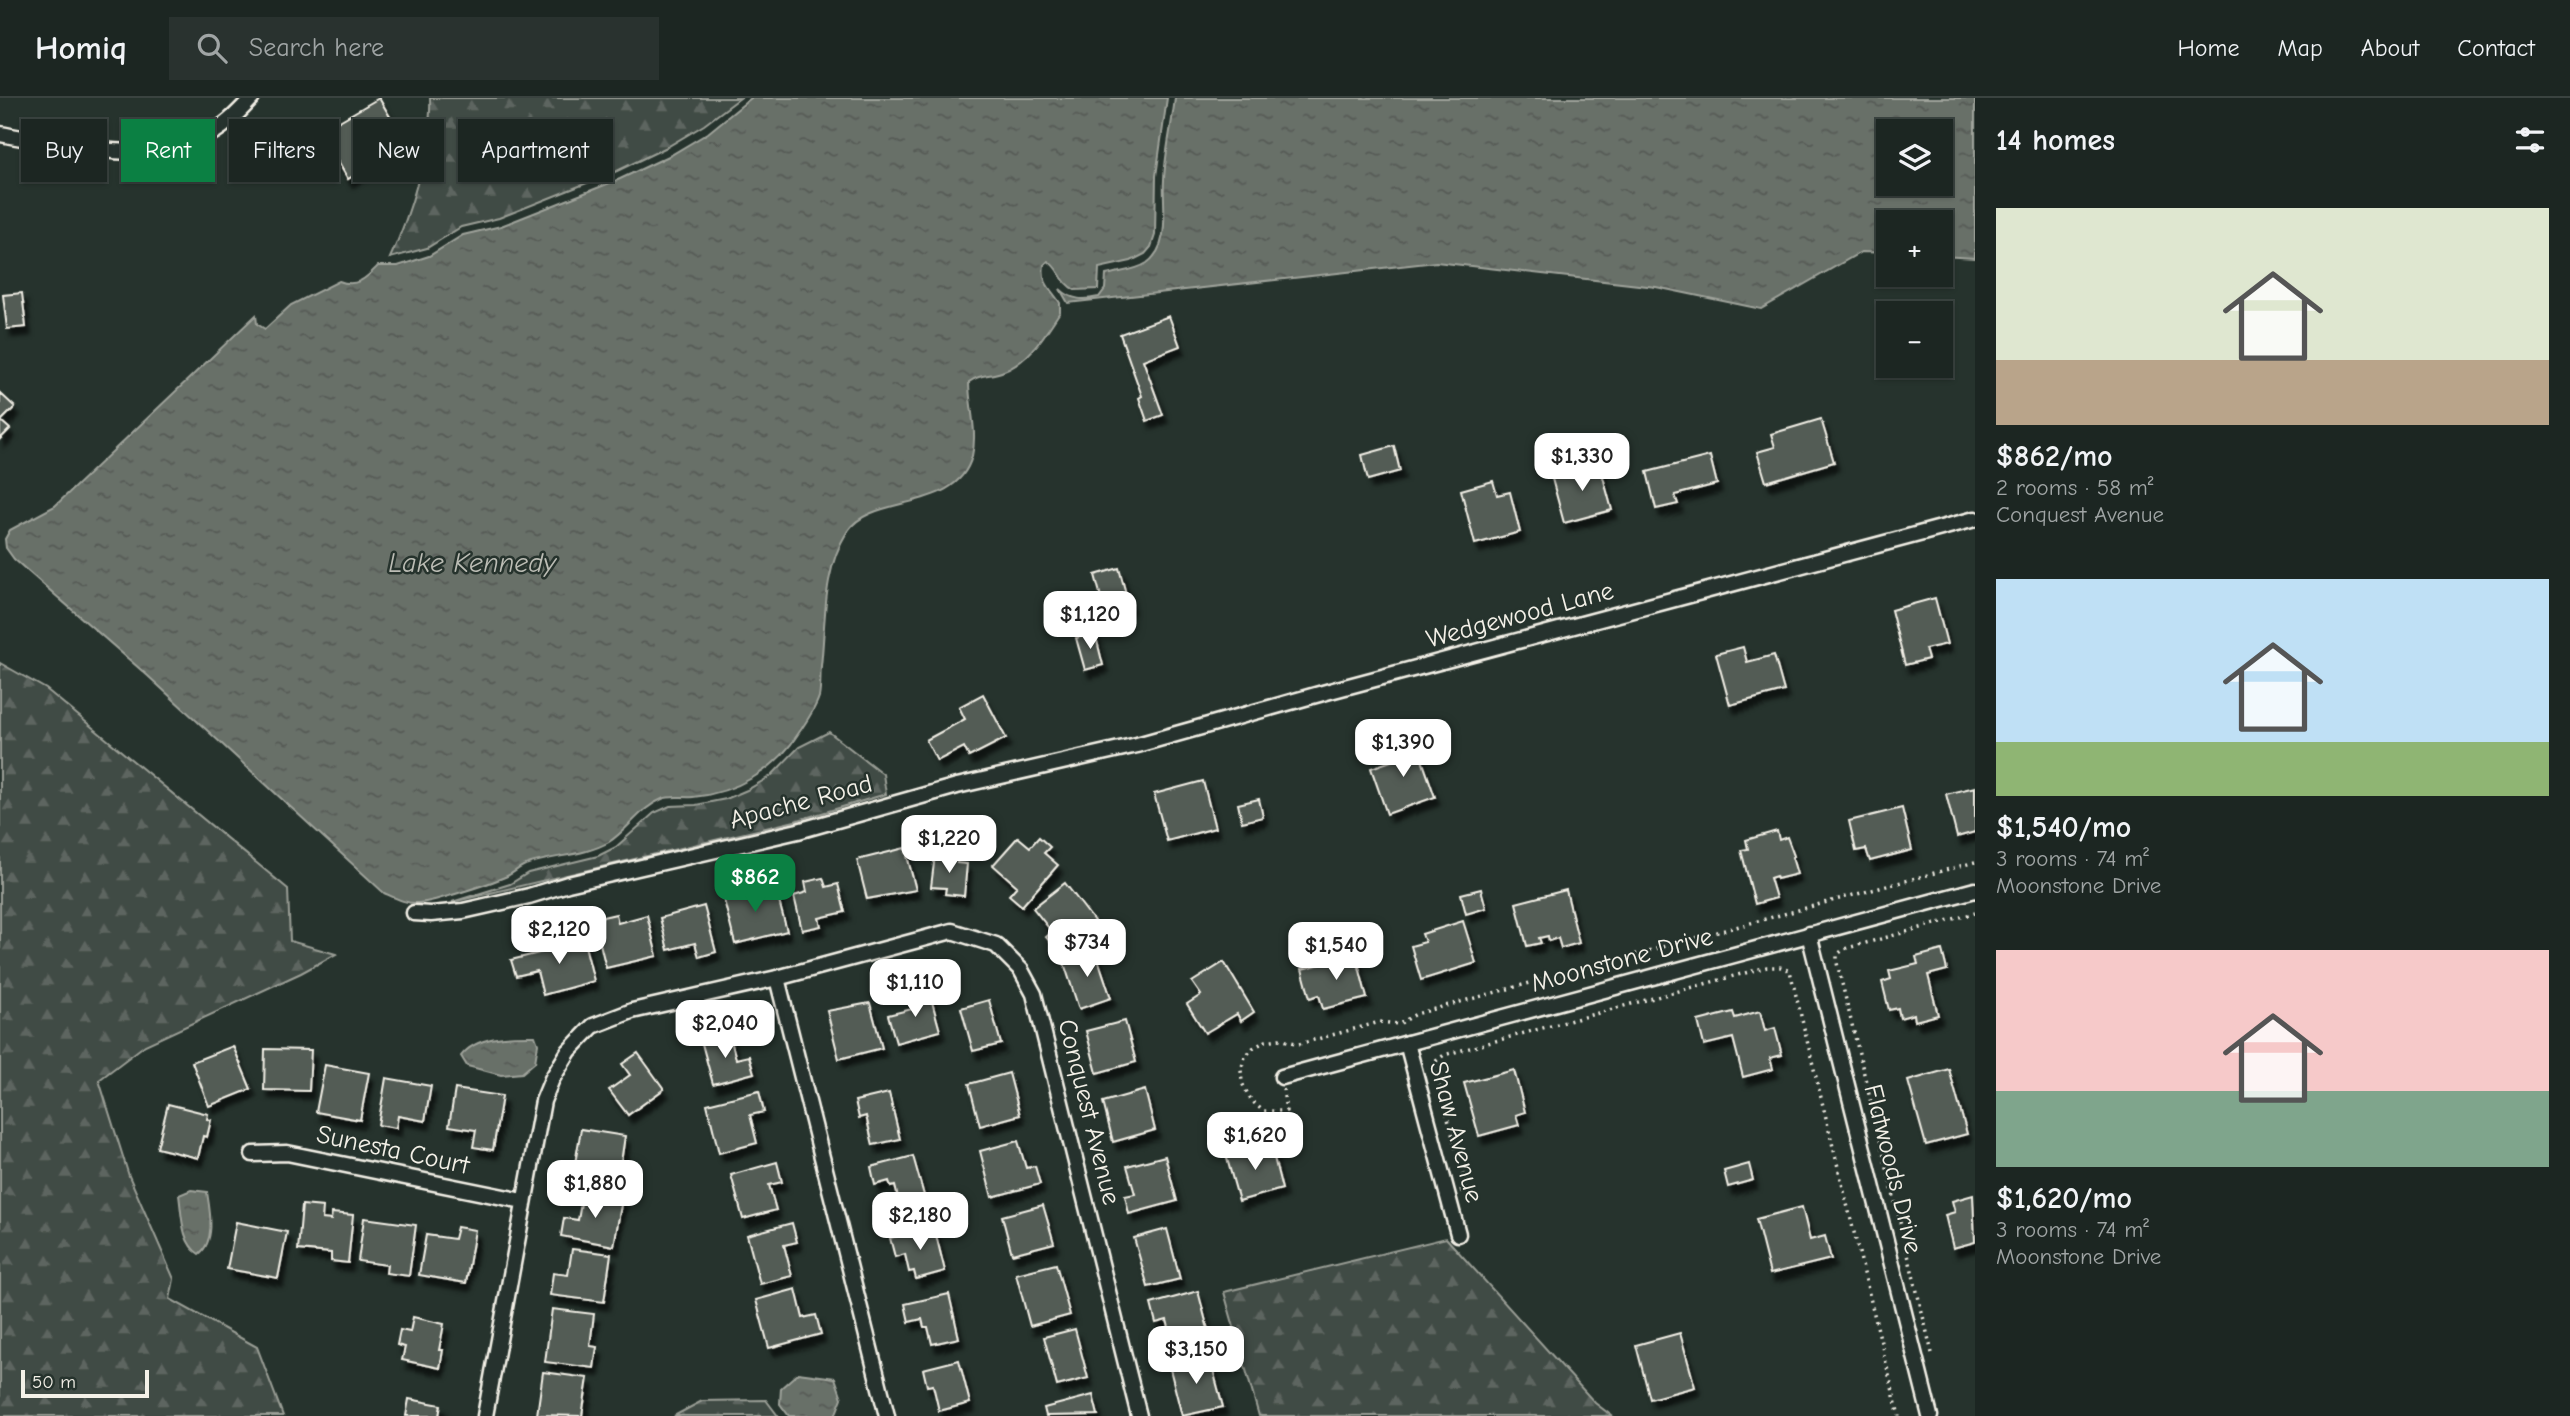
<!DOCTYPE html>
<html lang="en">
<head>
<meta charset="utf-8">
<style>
  :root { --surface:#1c2622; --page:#29322f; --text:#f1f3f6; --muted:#a0a5a5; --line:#3a4340; --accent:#0b8043 }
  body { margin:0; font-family:"Comic Neue",sans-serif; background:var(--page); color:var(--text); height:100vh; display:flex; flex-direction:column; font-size:26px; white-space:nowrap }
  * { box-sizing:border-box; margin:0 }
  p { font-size:23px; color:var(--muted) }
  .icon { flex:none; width:38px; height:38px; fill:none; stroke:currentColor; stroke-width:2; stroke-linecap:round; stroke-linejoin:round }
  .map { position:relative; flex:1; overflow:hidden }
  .side { display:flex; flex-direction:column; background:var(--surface); width:595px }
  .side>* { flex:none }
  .guide { position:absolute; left:21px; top:21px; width:665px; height:63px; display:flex; gap:14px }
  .tools { position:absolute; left:1876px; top:21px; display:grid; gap:14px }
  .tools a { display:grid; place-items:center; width:77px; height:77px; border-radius:0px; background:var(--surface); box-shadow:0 2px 5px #0004,0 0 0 2px var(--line); font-size:35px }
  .scale { position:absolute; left:21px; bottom:18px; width:128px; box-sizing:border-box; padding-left:7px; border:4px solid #f4f1e8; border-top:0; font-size:19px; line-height:24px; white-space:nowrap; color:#f4f1e8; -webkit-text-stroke:5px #26332d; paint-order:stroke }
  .price { position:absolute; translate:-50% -60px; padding:0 16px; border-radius:14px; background:#fff; color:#222; font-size:23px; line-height:46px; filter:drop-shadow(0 2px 4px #0008) }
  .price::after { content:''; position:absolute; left:50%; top:42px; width:21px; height:16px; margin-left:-10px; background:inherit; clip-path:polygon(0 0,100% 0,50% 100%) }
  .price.active { background:var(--accent); color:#fff }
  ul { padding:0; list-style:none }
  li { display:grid; align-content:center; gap:14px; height:371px; padding:0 21px }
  li span { display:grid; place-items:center; height:217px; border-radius:0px; color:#555 }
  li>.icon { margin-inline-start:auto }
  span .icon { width:126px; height:126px; fill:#fffc; stroke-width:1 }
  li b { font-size:30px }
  h2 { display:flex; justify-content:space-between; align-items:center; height:84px; padding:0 21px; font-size:30px }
  .tag { padding:0 24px; border-radius:0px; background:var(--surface); box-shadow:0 2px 5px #0004,0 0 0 2px var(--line); font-size:24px; line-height:63px }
  .tag.active { background:var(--accent); color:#fff }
  header { display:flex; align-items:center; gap:42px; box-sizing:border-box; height:98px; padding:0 35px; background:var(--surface); border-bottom:2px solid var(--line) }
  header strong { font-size:33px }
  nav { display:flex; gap:38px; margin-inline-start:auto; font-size:24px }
  .search { width:490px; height:63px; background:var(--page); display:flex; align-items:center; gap:18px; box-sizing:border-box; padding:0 24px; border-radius:0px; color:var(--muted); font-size:26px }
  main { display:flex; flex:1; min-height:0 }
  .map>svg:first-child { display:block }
  .forest { fill:url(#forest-firs); stroke:#9a9e96; stroke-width:2 }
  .water { fill:url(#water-ripples); stroke:#9fa39b; stroke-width:2; fill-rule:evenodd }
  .building { fill:#525c55; stroke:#f4f1e8; stroke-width:2; filter:url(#shadow) }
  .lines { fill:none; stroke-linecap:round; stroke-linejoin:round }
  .street-casing { stroke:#f4f1e8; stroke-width:19 }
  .path { stroke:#f4f1e8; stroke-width:3.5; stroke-dasharray:2 5; stroke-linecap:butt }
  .street { stroke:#26332d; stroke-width:14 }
  .labels { text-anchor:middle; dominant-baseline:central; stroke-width:5; stroke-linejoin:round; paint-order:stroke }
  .street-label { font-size:26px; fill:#f4f1e8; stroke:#26332d }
  .water-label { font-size:28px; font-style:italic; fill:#bcbdb5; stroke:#26332d }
</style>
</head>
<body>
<header>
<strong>Homiq</strong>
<div class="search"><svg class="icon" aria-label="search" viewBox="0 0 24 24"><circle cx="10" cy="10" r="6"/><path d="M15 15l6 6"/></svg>Search here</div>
<nav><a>Home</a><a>Map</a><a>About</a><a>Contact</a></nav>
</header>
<main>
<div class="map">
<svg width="1975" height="1318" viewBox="0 0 1975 1318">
  <defs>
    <pattern id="forest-firs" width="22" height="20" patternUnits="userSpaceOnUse" patternTransform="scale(1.75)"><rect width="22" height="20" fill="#414b45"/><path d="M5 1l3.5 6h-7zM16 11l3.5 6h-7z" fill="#5d6560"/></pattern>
    <pattern id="water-ripples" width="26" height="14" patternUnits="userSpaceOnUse" patternTransform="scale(1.75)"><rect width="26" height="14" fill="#676f68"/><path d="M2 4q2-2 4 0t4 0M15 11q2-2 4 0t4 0" fill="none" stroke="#565a55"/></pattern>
    <filter id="shadow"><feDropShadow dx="4.5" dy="8" stdDeviation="2" flood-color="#0009"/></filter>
  </defs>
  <rect width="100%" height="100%" fill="#26332d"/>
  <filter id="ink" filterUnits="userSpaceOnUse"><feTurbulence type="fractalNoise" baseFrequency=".0143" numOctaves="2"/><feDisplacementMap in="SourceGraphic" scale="14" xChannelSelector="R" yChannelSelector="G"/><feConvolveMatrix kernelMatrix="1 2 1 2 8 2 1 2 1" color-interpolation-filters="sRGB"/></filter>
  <g filter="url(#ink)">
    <g class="forest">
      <path d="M430 0H740L704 27 667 49 617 73 499 120 461 129 427 150 390 160C410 118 432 46 430 0Z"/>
      <path d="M0 565 46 591 288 791 290 843 336 856 301 875 145 947 99 982 129 1078 174 1181 170 1201 257 1249 283 1318H0Z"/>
      <path d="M829 634 883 676 886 696 795 723 452 804 510 786 528 775 598 758 616 749 654 715 670 708 696 707 726 701 747 692 771 678 799 649Z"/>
      <path d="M1446 1140 1595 1305 1612 1318H1259L1224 1194Z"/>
      <path d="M766 1302 778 1318H674L702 1303Z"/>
    </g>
    <g class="water">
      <path d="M751 0H1167L1156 78 1155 137 1151 149 1145 156 1131 163 1099 170 1098 191 1075 192C1060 184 1060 171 1048 163L1044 167C1041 185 1051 191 1060 205V214C1045 236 1030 263 1004 273 990 279 981 275 969 284 969 309 978 333 972 358 957 416 871 395 847 434 822 474 826 523 821 568 820 577 821 590 819 599 815 611 805 626 798 636 776 672 735 695 693 699 683 700 671 697 662 701 640 710 628 732 609 744 585 758 554 757 528 766 521 768 516 773 509 777 496 784 433 804 419 805 406 806 395 800 384 795L148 578 14 461 6 450 5 441 10 432 55 408 256 217 257 226 265 231 291 207 339 183C357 190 366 180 378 168H398L429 158 463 137 501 128 620 81 671 57 708 35Z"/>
      <path d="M1175 0H1975V160L1941 158V124H1888V155L1861 154 1761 211 1656 189 1436 164 1068 205 1060 191C1072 203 1084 202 1099 199L1105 191 1106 177C1120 173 1135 173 1147 165 1172 147 1162 107 1164 82 1165 55 1172 27 1175 0ZM1941 33V86H1888V33Z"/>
      <path d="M535 938 538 946 535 964 522 975 501 977 467 968 461 958C477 937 511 938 535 938Z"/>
      <path d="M191 1092 207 1094C210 1113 216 1143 199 1156 181 1145 182 1117 179 1097Z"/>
      <path d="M798 1275 835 1280 842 1300 835 1318H789L780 1306 781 1290Z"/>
    </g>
    <g class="building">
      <path d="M379 0 406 46 348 81 337 62 322 71 305 43Z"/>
      <path d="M22 195 26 229 7 231 3 197Z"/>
      <path d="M1169 218 1180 248 1143 262 1163 317 1147 323 1139 300 1142 298 1120 236Z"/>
      <path d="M0 295 15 309 1 323 10 331 0 341Z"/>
      <path d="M1821 321 1834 364 1766 384 1757 354 1775 349 1771 336Z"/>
      <path d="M1394 348 1400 373 1368 382 1362 357Z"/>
      <path d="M1710 358 1717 386 1675 397 1678 406 1656 411 1647 374Z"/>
      <path d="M1599 364 1612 412 1564 425 1551 377Z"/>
      <path d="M1493 383 1497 397 1510 394 1520 434 1475 446 1461 392Z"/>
      <path d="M1119 470 1129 507 1105 514 1095 477Z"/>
      <path d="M1935 500 1947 546 1925 551 1928 561 1905 567 1891 512Z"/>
      <path d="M1095 535 1103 567 1085 572 1076 540Z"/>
      <path d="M1743 549 1747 564 1774 557 1784 593 1730 607 1716 556Z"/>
      <path d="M983 596 1006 640 969 659 964 649 937 663 926 642 965 621 959 609Z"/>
      <path d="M1414 639 1435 699 1387 716 1371 670 1400 660 1395 646Z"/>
      <path d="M1203 683 1215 730 1167 743 1154 696Z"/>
      <path d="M1975 689V734L1957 739 1946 696Z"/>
      <path d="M1259 701 1263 719 1242 724 1238 706Z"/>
      <path d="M1902 710 1912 752 1870 763 1866 751 1856 753 1849 723Z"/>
      <path d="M1777 733 1779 742 1787 739 1794 758 1792 759 1797 776 1777 781 1776 778 1770 780 1776 800 1755 806 1741 752 1748 751 1746 742Z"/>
      <path d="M1018 739 1030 749 1039 739 1050 749 1044 755 1058 767 1022 808 1009 797 1017 788 993 767Z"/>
      <path d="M905 750 916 792 867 801 857 762Z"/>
      <path d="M935 757 958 760 957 765 967 766 964 798 945 796 946 790 931 789Z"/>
      <path d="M823 780 826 789 838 786 845 814 819 820 821 828 802 832 794 798 807 794 805 784Z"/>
      <path d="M774 785 787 833 735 846 723 798Z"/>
      <path d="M1065 785 1094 823 1057 852 1046 839 1052 834 1033 810Z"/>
      <path d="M1481 791 1486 810 1466 816 1461 796Z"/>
      <path d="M1566 792 1579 845 1561 850 1558 840 1549 843 1548 838 1539 840 1541 845 1527 848 1516 805Z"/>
      <path d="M704 808 716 854 699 859 695 845 668 852 660 820Z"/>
      <path d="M616 816 618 825 647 817 657 858 606 870 594 821Z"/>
      <path d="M1463 823 1476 865 1421 882 1411 848 1425 844 1422 836Z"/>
      <path d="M582 836 594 883 543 897 537 873 516 878 511 862 563 849 561 842Z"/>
      <path d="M1095 852 1111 900 1079 911 1063 862Z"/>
      <path d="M1942 852 1947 872 1928 877 1938 917 1915 923 1914 916 1900 920 1898 910 1889 912 1882 884 1891 881 1889 873 1918 866 1916 859Z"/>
      <path d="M1356 857 1367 900 1323 911 1319 897 1310 900 1302 871Z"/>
      <path d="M1224 864 1254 914 1241 923 1237 916 1205 935 1187 906 1201 897 1192 884Z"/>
      <path d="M928 889 940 933 896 945 888 917 916 910 912 894Z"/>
      <path d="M989 902 1001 946 973 953 961 910Z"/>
      <path d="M870 905 882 950 839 961 827 913Z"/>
      <path d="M1760 913 1765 933 1775 930 1782 957 1770 960 1773 971 1743 979 1733 940 1704 947 1698 923 1733 914 1735 920Z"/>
      <path d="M1125 923 1136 964 1097 975 1086 933Z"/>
      <path d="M729 935 736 961 749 958 754 975 713 986 701 942Z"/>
      <path d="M233 948 251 991 209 1008 192 964Z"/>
      <path d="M265 951 311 952 309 993 264 992Z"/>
      <path d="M638 955 664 991 628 1017 609 992 630 977 622 966Z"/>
      <path d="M325 967 369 975 360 1022 316 1014Z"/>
      <path d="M1949 971 1967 1036 1926 1047 1908 983Z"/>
      <path d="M1514 972 1525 1014 1516 1017 1519 1027 1479 1038 1464 985Z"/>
      <path d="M1009 975 1020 1017 980 1028 969 986Z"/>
      <path d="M386 980 431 988 425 1023 398 1018 396 1030 378 1027Z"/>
      <path d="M455 991 502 998 493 1052 473 1049 476 1032 449 1028Z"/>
      <path d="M1145 992 1155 1032 1113 1044 1103 1004Z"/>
      <path d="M759 993 764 1014 750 1017 757 1045 719 1055 707 1006Z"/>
      <path d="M889 995 900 1041 873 1047 866 1018 859 1020 855 1003Z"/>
      <path d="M168 1006 208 1016 207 1021 211 1022 207 1039 203 1038 198 1060 157 1050Z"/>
      <path d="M581 1031 625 1038 618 1084 573 1077Z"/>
      <path d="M1018 1043 1026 1070 1035 1068 1040 1086 992 1099 980 1053Z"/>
      <path d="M1270 1044 1282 1091 1239 1103 1226 1057 1252 1053 1251 1049Z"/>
      <path d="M913 1058 925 1101 900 1108 895 1088 891 1089 889 1083 875 1087 871 1069Z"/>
      <path d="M1165 1058 1177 1103 1129 1116 1125 1098 1135 1096 1127 1068Z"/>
      <path d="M777 1064 782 1084 769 1087 776 1112 743 1121 731 1077Z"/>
      <path d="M1749 1066 1753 1082 1728 1089 1724 1073Z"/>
      <path d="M583 1094 622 1101 614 1148 561 1138 564 1120 578 1122Z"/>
      <path d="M1973 1097 1975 1144 1953 1150 1945 1117 1955 1114 1952 1103Z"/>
      <path d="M302 1107 323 1109 322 1121 331 1122 332 1115 353 1117 348 1165 331 1163V1155L298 1152Z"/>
      <path d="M1043 1107 1054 1145 1012 1156 1002 1118Z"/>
      <path d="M1802 1109 1810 1142 1825 1138 1831 1161 1770 1176 1756 1121Z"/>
      <path d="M364 1120 416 1127 409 1178 386 1175 387 1167 358 1163Z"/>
      <path d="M236 1124 287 1134 278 1180 227 1171Z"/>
      <path d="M792 1125 797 1144 784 1147 792 1178 760 1186 747 1137Z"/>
      <path d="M457 1129 475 1132 466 1185 419 1177 426 1137 454 1141Z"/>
      <path d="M934 1129 945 1173 916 1181 914 1173 909 1174 905 1156 895 1159 890 1140Z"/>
      <path d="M1167 1131 1180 1181 1148 1189 1134 1140Z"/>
      <path d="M572 1151 611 1156 604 1204 550 1197 553 1175 568 1177Z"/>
      <path d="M1056 1166 1070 1217 1030 1228 1016 1176Z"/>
      <path d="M796 1191 803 1220 816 1217 821 1236 769 1250 756 1202Z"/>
      <path d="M1198 1193 1210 1239 1174 1249 1167 1222 1156 1225 1151 1206Z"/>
      <path d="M949 1196 959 1240 932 1246 928 1229H924L922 1221 909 1224 905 1206Z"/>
      <path d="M552 1211 594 1216 590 1248 597 1249 594 1270 545 1264Z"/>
      <path d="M413 1219 444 1226 439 1252H443L440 1270 402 1262 405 1249 397 1247 400 1232 410 1234Z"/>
      <path d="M1075 1231 1088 1280 1057 1288 1044 1239Z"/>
      <path d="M1680 1235 1695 1289 1650 1301 1636 1247Z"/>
      <path d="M1209 1257 1223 1309 1182 1318 1169 1267Z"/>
      <path d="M959 1262 970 1305 939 1313 933 1287 927 1288 923 1271Z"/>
      <path d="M543 1274 588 1280 582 1318 537 1317Z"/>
      <path d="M1093 1297 1098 1317 1046 1318 1044 1310Z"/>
      <path d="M409 1301 441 1307 439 1318H406Z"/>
    </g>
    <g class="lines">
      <g class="street-casing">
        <g id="street">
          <path d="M0 36C64 47 140 67 202 40 222 32 238 15 252 0"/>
          <path d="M414 815 431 816 463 813 529 798 568 786 798 733 957 688 1137 647 1330 593 1975 421"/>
          <path d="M1809 836 1930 1318"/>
          <path d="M777 880 887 1318"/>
          <path d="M1407 945 1458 1136"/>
          <path d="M1282 979 1975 792"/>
          <path d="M253 1056 287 1055 523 1103"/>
          <path d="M485 1318 543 1003 552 981 569 953 593 928 632 913 777 880 952 833 996 847 1021 872 1034 896 1139 1318"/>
        </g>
      </g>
      <g class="path">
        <path d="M1283 991 1286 1013H1263L1251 1002 1242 985 1241 972 1245 959 1253 950 1266 943 1279 941 1299 946 1380 924 1399 926 1416 916 1975 764"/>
        <path d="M1460 1093 1467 1091 1434 969 1436 963 1444 957 1767 869H1780L1790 873 1899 1318"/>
        <path d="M1932 1255 1837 865V857L1844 851 1975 815"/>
      </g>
      <use href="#street" class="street"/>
    </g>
  </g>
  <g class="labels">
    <g class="street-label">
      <text transform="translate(1520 517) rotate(-15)">Wedgewood Lane</text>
      <text transform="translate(801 704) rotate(-15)">Apache Road</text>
      <text transform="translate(1622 862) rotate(-15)">Moonstone Drive</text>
      <text transform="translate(1089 1014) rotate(76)">Conquest Avenue</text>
      <text transform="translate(1456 1034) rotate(75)">Shaw Avenue</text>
      <text transform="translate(393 1052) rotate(12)">Sunesta Court</text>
      <text transform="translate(1893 1071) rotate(76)">Flatwoods Drive</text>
    </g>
    <g class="water-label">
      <text x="472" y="465">Lake Kennedy</text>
    </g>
  </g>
</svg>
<div class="tools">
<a><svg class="icon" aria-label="layers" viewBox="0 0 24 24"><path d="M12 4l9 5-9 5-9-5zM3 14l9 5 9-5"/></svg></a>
<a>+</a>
<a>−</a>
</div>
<div class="scale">50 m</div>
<b class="price" style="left:1582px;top:395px">$1,330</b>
<b class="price" style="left:1090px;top:553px">$1,120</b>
<b class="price" style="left:1403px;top:681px">$1,390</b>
<b class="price" style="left:949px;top:777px">$1,220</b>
<b class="price active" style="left:755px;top:816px">$862</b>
<b class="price" style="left:559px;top:868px">$2,120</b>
<b class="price" style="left:1087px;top:881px">$734</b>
<b class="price" style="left:1336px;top:884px">$1,540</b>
<b class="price" style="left:915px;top:921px">$1,110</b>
<b class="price" style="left:725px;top:962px">$2,040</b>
<b class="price" style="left:1255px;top:1074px">$1,620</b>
<b class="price" style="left:595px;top:1122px">$1,880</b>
<b class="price" style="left:920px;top:1154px">$2,180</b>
<b class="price" style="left:1196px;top:1288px">$3,150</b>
<div class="guide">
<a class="tag">Buy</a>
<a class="tag active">Rent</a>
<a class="tag">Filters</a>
<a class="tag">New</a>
<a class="tag">Apartment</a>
</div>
</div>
<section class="side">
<h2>14 homes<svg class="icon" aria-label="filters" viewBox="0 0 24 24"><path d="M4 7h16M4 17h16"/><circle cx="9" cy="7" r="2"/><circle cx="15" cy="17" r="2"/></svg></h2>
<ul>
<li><span style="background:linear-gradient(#dfe7d0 70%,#b9a48a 0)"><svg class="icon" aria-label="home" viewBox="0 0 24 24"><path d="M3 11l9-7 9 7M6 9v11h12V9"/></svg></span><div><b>$862/mo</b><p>2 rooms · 58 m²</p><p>Conquest Avenue</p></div></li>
<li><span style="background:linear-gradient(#bfe0f5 75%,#8fb573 0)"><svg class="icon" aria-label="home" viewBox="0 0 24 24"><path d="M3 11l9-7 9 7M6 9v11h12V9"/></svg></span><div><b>$1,540/mo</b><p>3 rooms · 74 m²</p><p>Moonstone Drive</p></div></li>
<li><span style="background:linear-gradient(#f6c9c9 65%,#7fa58c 0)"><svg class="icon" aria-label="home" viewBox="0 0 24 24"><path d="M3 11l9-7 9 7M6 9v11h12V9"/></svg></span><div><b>$1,620/mo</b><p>3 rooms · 74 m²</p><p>Moonstone Drive</p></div></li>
</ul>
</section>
</main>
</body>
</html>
